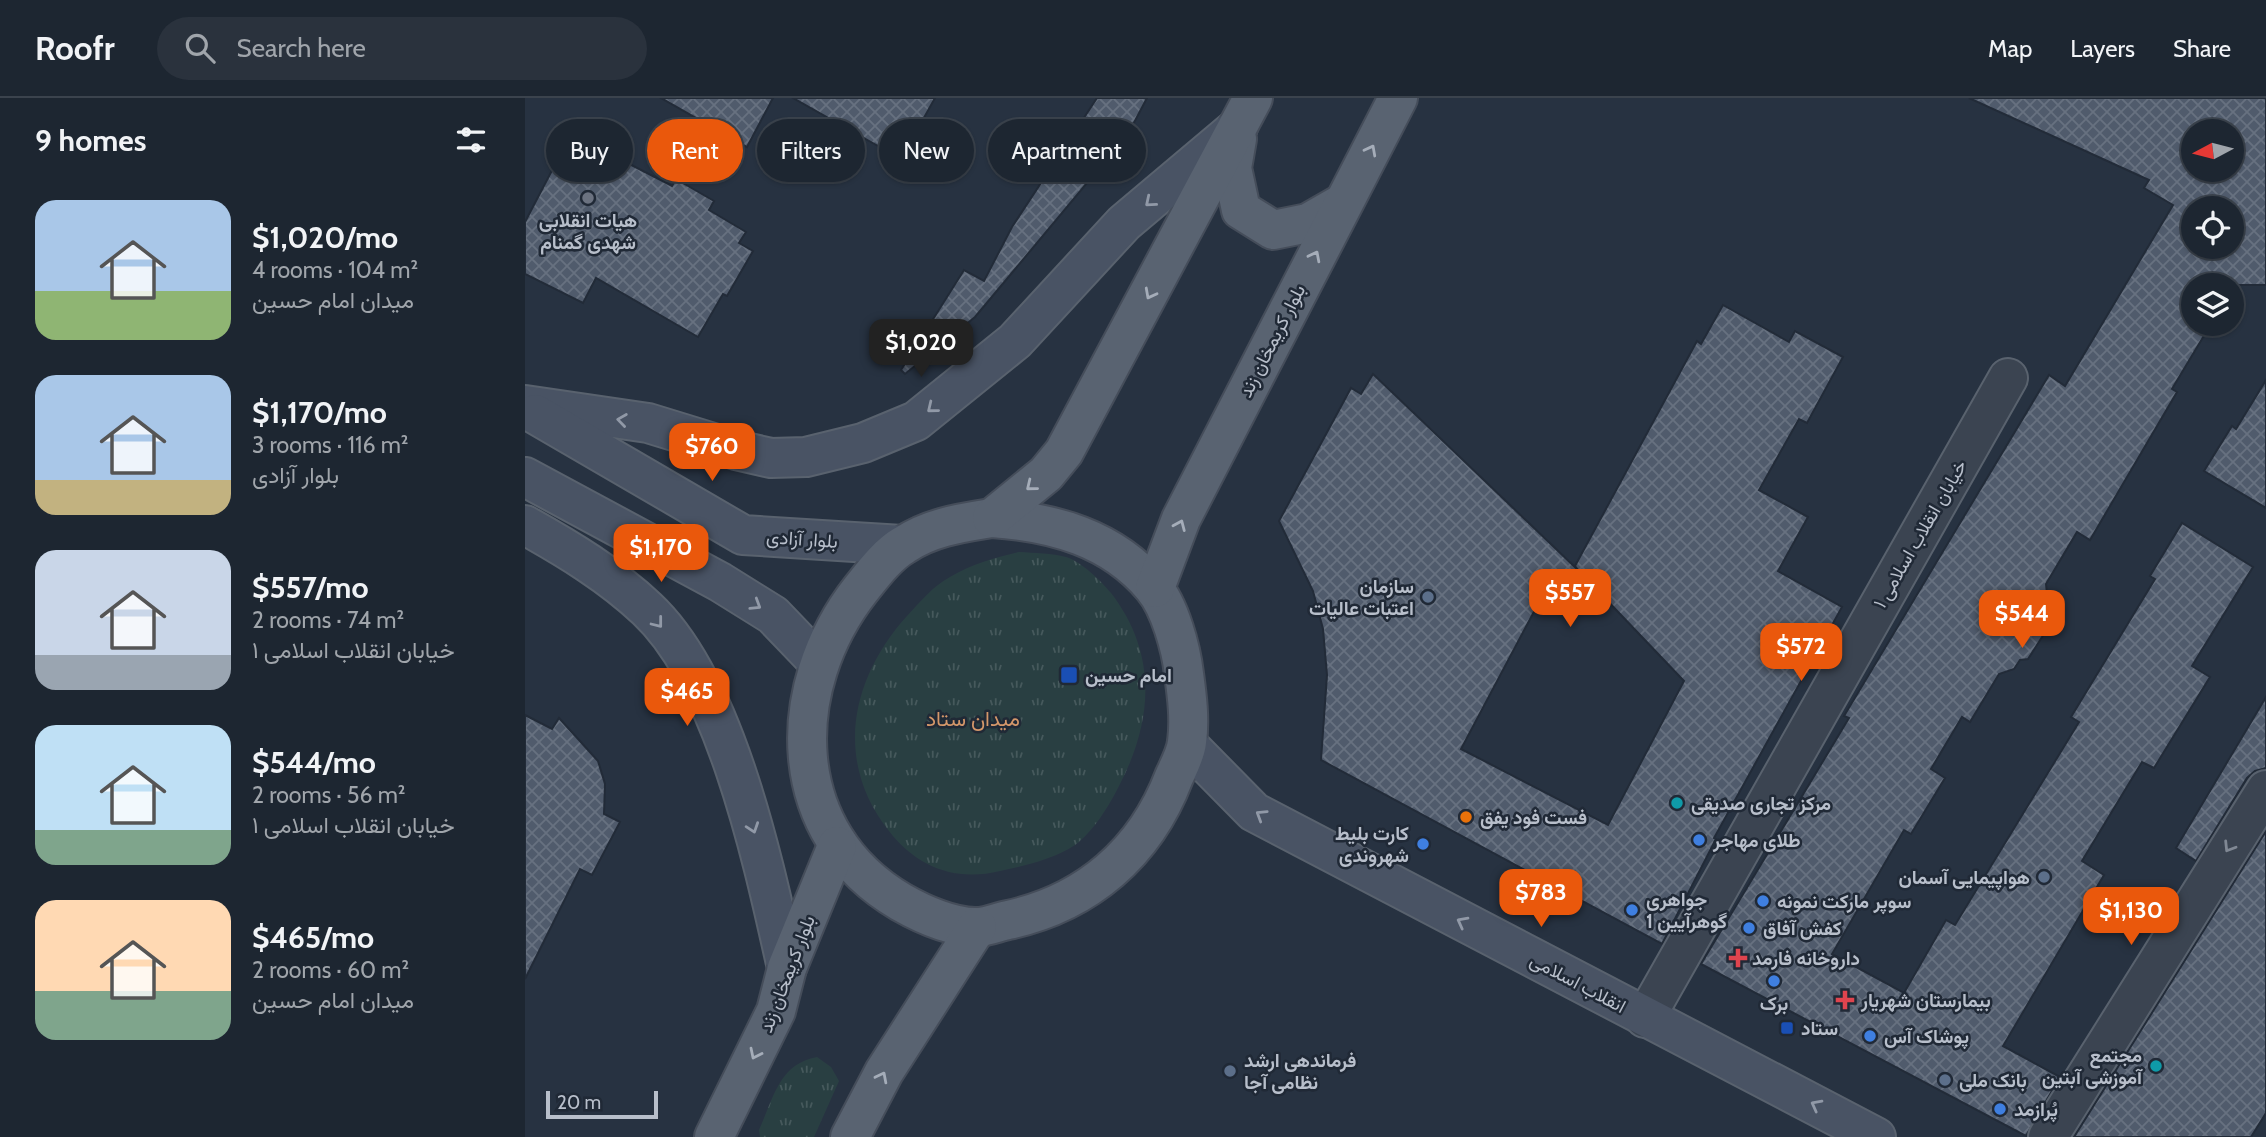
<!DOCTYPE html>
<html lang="en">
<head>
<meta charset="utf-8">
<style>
  :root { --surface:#1d2631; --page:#2a323d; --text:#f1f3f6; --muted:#a0a5ab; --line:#3b434d; --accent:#ea580c }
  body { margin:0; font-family:Cabin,Vazirmatn,sans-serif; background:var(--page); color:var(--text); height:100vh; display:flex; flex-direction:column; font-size:26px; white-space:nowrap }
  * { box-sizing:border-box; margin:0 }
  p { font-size:23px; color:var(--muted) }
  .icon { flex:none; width:38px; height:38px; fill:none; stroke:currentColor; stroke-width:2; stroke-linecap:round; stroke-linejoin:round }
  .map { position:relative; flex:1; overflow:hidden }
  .details { display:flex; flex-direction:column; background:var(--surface); width:525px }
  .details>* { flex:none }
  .hud { position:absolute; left:21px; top:21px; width:665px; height:63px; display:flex; gap:14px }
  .needle { width:46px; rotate:263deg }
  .buttons { position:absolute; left:1656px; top:21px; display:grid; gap:14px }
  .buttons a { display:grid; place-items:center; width:63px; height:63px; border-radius:50%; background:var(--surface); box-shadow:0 2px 5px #0004,0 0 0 2px var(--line); font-size:35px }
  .scale { position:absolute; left:21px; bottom:18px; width:112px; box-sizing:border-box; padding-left:7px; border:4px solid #b8bfcb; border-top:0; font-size:19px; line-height:24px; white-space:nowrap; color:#b8bfcb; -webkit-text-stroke:5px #202936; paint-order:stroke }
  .price { position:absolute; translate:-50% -60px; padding:0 16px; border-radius:14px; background:var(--accent); color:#fff; font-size:23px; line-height:46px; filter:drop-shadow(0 2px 4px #0008) }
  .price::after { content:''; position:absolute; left:50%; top:42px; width:21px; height:16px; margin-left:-10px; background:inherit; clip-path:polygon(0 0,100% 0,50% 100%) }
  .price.active { background:#222; color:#fff }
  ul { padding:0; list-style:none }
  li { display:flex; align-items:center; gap:21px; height:175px; padding:0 35px }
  li span { display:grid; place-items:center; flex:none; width:196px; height:140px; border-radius:21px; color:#555 }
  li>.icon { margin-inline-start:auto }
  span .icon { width:84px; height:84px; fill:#fffc; stroke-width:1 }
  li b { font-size:30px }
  h2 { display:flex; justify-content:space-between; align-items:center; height:84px; padding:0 35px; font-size:30px }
  .chip { padding:0 24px; border-radius:32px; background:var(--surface); box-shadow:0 2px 5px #0004,0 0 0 2px var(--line); font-size:24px; line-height:63px }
  .chip.active { background:var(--accent); color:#fff }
  header { display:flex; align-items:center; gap:42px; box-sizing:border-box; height:98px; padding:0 35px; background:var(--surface); border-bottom:2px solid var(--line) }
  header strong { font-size:33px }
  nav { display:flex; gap:38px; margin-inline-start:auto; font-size:24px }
  .search { width:490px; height:63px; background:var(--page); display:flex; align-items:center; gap:18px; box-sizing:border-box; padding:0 24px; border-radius:38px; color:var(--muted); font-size:26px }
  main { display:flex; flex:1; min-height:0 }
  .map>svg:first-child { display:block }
  .grass { fill:url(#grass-tufts) }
  .building { fill:url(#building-cross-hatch); stroke:#222b38; stroke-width:2; fill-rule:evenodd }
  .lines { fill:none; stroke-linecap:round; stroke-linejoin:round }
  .street-casing { stroke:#59626e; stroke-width:42 }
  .secondary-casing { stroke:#59626e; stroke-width:42 }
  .primary-casing { stroke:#454d5a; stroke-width:42 }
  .street { stroke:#3b4451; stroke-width:38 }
  .secondary { stroke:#495364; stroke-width:38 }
  .primary { stroke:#596371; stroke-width:38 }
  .oneway { stroke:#a5adb9 }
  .oneway2 { stroke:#9199a7 }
  .oneway3 { stroke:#808894 }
  .worship-dot { fill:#6b7280; stroke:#202936; stroke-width:2.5 }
  .service-dot { fill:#5c6f8a; stroke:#202936; stroke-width:2.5 }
  .transit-dot { fill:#1a4fb4; stroke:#202936; stroke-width:2.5 }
  .culture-dot { fill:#0f9aa8; stroke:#202936; stroke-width:2.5 }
  .food-dot { fill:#e8710a; stroke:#202936; stroke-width:2.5 }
  .shop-dot { fill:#3f7fe0; stroke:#202936; stroke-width:2.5 }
  .health-dot { fill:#e0444e; stroke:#202936; stroke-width:2.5 }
  .labels { text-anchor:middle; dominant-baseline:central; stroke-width:5; stroke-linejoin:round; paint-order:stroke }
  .poi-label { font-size:19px; font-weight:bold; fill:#b8bfcb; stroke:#202936; text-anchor:start }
  .street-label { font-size:19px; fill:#b8bfcb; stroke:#202936 }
  .neighbourhood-label { font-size:21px; fill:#d4976a; stroke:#202936 }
</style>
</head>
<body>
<header>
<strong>Roofr</strong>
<div class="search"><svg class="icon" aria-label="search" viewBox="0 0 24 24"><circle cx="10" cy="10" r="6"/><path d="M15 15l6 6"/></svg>Search here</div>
<nav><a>Map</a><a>Layers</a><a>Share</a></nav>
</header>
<main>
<section class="details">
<h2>9 homes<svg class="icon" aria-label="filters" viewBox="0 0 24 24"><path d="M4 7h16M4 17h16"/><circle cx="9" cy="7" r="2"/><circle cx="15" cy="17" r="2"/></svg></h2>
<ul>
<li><span style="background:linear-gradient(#a9c7e8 65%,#8fb573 0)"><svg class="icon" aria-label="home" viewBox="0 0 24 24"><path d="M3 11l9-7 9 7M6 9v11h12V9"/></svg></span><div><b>$1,020/mo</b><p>4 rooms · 104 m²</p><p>میدان امام حسین</p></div></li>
<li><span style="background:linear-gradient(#a9c7e8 75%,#c2b280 0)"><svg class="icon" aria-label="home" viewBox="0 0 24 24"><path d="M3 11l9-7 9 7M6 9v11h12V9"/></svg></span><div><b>$1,170/mo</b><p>3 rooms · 116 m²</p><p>بلوار آزادی</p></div></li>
<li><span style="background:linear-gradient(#c9d6e8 75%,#9aa5b1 0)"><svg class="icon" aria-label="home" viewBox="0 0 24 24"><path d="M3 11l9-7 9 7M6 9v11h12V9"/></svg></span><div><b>$557/mo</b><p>2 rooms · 74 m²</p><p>خیابان انقلاب اسلامی ۱</p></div></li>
<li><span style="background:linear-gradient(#bfe0f5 75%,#7fa58c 0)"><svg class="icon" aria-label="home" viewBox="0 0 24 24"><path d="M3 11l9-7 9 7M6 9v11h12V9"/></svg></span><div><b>$544/mo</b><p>2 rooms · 56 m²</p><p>خیابان انقلاب اسلامی ۱</p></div></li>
<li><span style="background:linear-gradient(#ffd9b3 65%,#7fa58c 0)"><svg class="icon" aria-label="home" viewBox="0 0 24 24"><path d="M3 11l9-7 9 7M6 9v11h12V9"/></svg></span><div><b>$465/mo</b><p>2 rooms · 60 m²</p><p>میدان امام حسین</p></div></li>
</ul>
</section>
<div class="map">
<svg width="1741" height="1039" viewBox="0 0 1741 1039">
  <defs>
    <pattern id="grass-tufts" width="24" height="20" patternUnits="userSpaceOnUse" patternTransform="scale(1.75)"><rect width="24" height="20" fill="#293f42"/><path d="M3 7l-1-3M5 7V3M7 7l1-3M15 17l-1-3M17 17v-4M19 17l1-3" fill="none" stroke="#46595c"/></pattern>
    <pattern id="building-cross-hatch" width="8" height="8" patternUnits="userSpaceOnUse" patternTransform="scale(1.75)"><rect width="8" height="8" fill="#505b6c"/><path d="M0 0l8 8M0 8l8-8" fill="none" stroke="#677180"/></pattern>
  </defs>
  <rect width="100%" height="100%" fill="#273241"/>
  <g class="grass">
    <path d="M494 454C509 455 527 455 541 459 557 464 576 483 586 495 633 556 628 623 594 688 584 708 568 734 550 747 529 761 499 768 475 773 430 784 392 769 364 733 309 664 325 581 382 518 395 504 408 488 425 479 447 466 469 460 494 454Z"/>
    <path d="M292 959 306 969 314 983 289 1039H235L234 1032C249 999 254 966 292 959Z"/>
  </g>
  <g class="building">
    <path d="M136 0H248L222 49Z"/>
    <path d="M268 0H410L376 61Z"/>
    <path d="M572 0H622L603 36 450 219 380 276 376 272 439 172 459 183 487 129Z"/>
    <path d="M1444 0H1741V187H1710L1706 193V187H1668V226H1686L1647 291 1652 294 1565 442 1552 434 1521 486 1524 515 1517 527 1519 536 1503 561 1495 562 1489 571 1474 576 1445 624 1437 619 1406 671 1420 680 1386 736 1379 732 1307 856 1379 895 1421 822 1430 827 1554 624 1546 619 1630 481 1625 478 1657 425 1728 469 1667 568 1685 579 1629 670 1617 664 1557 763 1579 777 1478 948 1535 979 1501 1038 1176 866 1324 620 1319 618 1524 277 1540 288 1648 107 1619 90 1624 82ZM1668 33H1706V72H1668ZM1668 110H1706V149H1668Z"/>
    <path d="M46 36 147 88 151 81 189 103 184 112 221 134 214 145 228 153 202 198 198 196 173 239 71 180 58 205 0 176V124Z"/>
    <path d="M1198 207 1264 244 1270 233 1318 259 1282 325 1274 321 1234 392 1283 419 1253 473 1317 509 1189 740 1191 741 1137 846 796 662 802 577 798 531 788 493 754 423 826 290 836 296 848 276 1053 472 1050 468 1172 243 1176 246ZM1055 474 1159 583 1083 727 936 651 1020 493 1040 504Z"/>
    <path d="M1741 282V410L1679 373 1707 328 1711 331Z"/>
    <path d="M1741 599V670L1730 673 1722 680 1671 763 1651 750Z"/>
    <path d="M0 617 27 631 34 620 73 663 80 686 79 716 95 724 67 777 55 771 0 881Z"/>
    <path d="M1741 733V1015L1726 1039H1549Z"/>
  </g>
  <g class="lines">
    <g class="street-casing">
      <g id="street">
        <path d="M1120 920 1483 280"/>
        <path d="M1523 1039 1741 692"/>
      </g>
    </g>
    <g class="secondary-casing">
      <g id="secondary">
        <path d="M0 307 123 325 211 352 246 360 281 359 338 345 391 323 490 243 599 125 713 29"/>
        <path d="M10 316 218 437 377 447"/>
        <path d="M0 379 195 484 248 517 293 564"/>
        <path d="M0 427C43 451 86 477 122 511 201 585 239 767 262 870"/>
        <path d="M662 646 729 714 1351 1039"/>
      </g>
    </g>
    <g class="primary-casing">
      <g id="primary">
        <path d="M712 41 707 70 716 112 748 132 783 125 818 105"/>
        <path d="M467 420C528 424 587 440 628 489 645 509 656 550 659 576 662 598 665 621 662 644 661 655 654 668 649 679 620 755 562 805 483 822 473 824 462 829 453 829 428 830 397 816 376 804 259 736 258 590 336 491 348 476 362 457 379 447 406 429 436 425 467 420Z"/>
        <path d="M467 420 521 376 539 354 728 0"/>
        <path d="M630 490 656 421 873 0"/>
        <path d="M189 1039 251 913 262 870 312 748"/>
        <path d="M325 1039 359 974 452 829"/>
      </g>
    </g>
    <use href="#street" class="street"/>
    <use href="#secondary" class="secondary"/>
    <use href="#primary" class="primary"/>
  </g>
  <defs><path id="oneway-chevron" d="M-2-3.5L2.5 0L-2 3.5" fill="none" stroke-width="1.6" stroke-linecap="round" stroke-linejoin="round" transform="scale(1.75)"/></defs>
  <g class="oneway">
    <use href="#oneway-chevron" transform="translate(846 52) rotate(-62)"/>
    <use href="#oneway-chevron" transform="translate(790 158) rotate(-63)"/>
    <use href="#oneway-chevron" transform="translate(625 196) rotate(118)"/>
    <use href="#oneway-chevron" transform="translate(506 388) rotate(141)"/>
    <use href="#oneway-chevron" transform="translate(655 427) rotate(-67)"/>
    <use href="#oneway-chevron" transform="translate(230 956) rotate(116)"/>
    <use href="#oneway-chevron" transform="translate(357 979) rotate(-63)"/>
  </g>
  <g class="oneway2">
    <use href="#oneway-chevron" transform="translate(625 104) rotate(140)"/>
    <use href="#oneway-chevron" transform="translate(407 310) rotate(141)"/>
    <use href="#oneway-chevron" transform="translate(97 322) rotate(-172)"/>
    <use href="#oneway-chevron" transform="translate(231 507) rotate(32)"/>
    <use href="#oneway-chevron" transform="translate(133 525) rotate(52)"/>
    <use href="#oneway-chevron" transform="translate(736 717) rotate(-148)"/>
    <use href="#oneway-chevron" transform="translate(228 730) rotate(71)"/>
    <use href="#oneway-chevron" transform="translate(937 824) rotate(-152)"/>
    <use href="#oneway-chevron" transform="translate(1291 1007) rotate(-152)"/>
  </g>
  <use class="oneway3" href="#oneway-chevron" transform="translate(1704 749) rotate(122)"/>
  <circle class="worship-dot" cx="63" cy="100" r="7"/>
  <g class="service-dot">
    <circle cx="903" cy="499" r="7"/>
    <circle cx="1519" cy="779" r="7"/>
    <circle cx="705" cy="973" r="7"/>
    <circle cx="1420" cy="982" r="7"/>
  </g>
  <g class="transit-dot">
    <rect x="535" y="568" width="18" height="18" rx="3.5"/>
    <rect x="1255" y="923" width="14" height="14" rx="3.5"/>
  </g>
  <g class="culture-dot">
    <circle cx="1152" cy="705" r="7"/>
    <circle cx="1631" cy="968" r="7"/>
  </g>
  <circle class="food-dot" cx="941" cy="719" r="7"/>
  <g class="shop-dot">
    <circle cx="1174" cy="742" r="7"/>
    <circle cx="898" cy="746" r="7"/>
    <circle cx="1238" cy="803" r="7"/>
    <circle cx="1107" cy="812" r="7"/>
    <circle cx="1224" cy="830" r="7"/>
    <circle cx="1249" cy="883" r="7"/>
    <circle cx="1345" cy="938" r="7"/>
    <circle cx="1475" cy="1011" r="7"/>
  </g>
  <g class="health-dot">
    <path d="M1209.5 849.5h7v7h7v7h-7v7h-7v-7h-7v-7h7z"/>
    <path d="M1316.5 891.5h7v7h7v7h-7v7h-7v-7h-7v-7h7z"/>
  </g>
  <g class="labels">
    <g class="poi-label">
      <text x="63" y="122" text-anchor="middle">هیات انقلابی<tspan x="63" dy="22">شهدی گمنام</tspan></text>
      <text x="889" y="488" text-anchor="end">سازمان<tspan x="889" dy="22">اعتبات عالیات</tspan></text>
      <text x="560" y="577">امام حسین</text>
      <text x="1166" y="705">مرکز تجاری صدیقی</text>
      <text x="955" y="719">فست فود یفق</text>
      <text x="884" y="735" text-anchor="end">کارت بلیط<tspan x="884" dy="22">شهروندی</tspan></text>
      <text x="1188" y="742">طلای مهاجر</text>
      <text x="1505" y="779" text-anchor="end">هواپیمایی آسمان</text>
      <text x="1121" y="801">جواهری<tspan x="1121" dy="22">گوهرآیین 1</tspan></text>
      <text x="1252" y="803">سوپر مارکت نمونه</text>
      <text x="1238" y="830">کفش آفاق</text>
      <text x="1227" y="860">داروخانه فارمد</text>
      <text x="1336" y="902">بیمارستان شهریار</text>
      <text x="1249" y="905" text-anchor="middle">برک</text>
      <text x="1276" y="930">ستاد</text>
      <text x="1359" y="938">پوشاک آس</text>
      <text x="1617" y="957" text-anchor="end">مجتمع<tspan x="1617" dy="22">آموزشی آبتین</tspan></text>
      <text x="719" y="962">فرماندهی ارشد<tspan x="719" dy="22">نظامی آجا</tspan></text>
      <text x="1434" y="982">بانک ملی</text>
      <text x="1489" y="1011">پُرازمد</text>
    </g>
    <g class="street-label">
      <text transform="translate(747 243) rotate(-63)">بلوار کریمخان زند</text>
      <text transform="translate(1395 436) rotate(-60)">خیابان انقلاب اسلامی ۱</text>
      <text transform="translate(277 441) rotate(4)">بلوار آزادی</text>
      <text transform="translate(262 876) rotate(-69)">بلوار کریمخان زند</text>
      <text transform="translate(1053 885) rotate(28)">انقلاب اسلامی</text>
    </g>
    <g class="neighbourhood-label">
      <text x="448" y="620">میدان ستاد</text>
    </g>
  </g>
</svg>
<div class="buttons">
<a><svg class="needle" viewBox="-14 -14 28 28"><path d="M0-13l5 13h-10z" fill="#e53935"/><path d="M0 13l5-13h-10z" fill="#a0a5ab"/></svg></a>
<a><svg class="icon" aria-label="locate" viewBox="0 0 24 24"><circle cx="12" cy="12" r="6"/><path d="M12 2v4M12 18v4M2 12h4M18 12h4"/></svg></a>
<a><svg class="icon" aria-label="layers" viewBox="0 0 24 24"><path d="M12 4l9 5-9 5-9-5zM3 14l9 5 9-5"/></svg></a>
</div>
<div class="scale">20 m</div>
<b class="price active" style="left:396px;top:281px">$1,020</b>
<b class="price" style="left:187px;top:385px">$760</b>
<b class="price" style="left:136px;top:486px">$1,170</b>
<b class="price" style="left:1045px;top:531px">$557</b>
<b class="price" style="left:1497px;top:552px">$544</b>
<b class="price" style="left:1276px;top:585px">$572</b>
<b class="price" style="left:162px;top:630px">$465</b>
<b class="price" style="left:1016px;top:831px">$783</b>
<b class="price" style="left:1606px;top:849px">$1,130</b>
<div class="hud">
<a class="chip">Buy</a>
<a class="chip active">Rent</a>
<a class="chip">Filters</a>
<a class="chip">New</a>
<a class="chip">Apartment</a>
</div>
</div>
</main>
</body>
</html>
